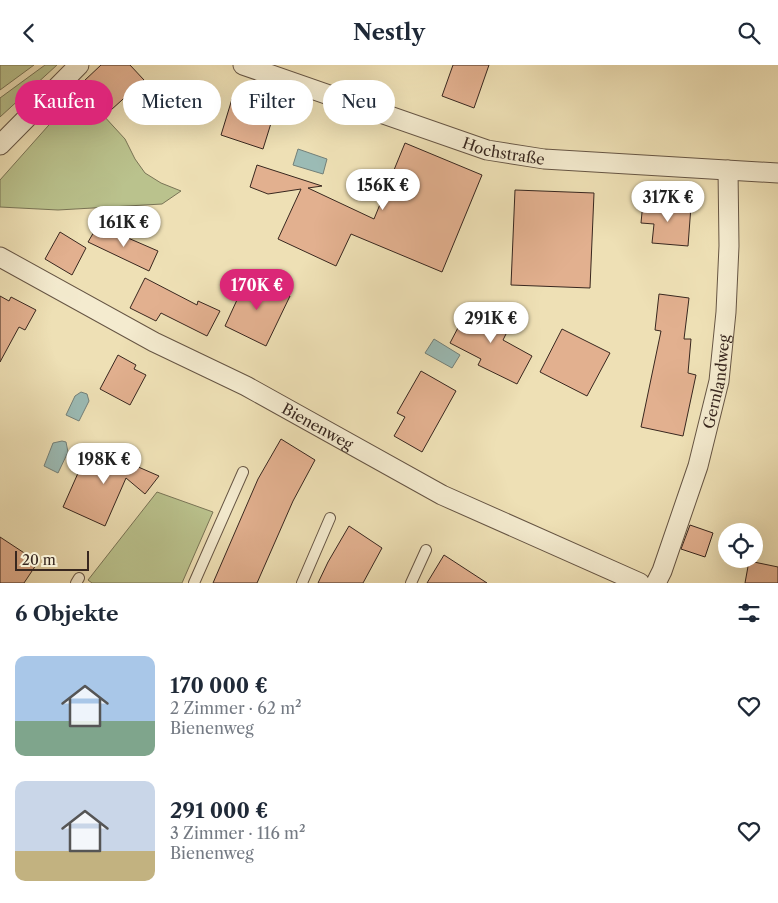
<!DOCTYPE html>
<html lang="de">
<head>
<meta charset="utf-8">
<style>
  :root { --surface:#fff; --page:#f6f6f7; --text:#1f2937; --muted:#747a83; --accent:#db2777 }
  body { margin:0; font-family:"Libre Caslon Text",serif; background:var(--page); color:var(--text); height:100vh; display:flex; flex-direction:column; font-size:19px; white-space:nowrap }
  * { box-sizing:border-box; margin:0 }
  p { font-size:16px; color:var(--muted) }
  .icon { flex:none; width:28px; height:28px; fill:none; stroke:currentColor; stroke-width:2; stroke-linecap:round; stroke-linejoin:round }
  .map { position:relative; height:518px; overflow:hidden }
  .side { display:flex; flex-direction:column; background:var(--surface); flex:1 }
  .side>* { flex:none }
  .banner { position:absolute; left:15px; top:15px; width:500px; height:45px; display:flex; gap:10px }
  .controls { position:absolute; left:718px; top:458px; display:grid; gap:10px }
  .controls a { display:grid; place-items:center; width:45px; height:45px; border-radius:50%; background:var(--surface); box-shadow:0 5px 20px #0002; font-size:25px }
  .scale { position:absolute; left:15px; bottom:12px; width:74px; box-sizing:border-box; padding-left:5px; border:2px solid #38271f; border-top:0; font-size:14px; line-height:18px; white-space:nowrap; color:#38271f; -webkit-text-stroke:4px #f4ebcf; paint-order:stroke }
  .price { position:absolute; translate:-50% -42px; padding:0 11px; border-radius:18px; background:#fff; color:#222; font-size:16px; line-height:32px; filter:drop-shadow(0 1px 2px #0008) }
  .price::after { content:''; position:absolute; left:50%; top:30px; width:15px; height:11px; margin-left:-8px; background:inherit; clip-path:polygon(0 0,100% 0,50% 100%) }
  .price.on { background:var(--accent); color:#fff }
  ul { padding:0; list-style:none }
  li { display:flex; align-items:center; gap:15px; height:125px; padding:0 15px }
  li span { display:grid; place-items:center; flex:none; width:140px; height:100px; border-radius:10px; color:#555 }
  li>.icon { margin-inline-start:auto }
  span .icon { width:60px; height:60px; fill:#fffc; stroke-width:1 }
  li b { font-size:21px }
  h2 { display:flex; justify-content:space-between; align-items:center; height:60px; padding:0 15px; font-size:21px }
  .tag { padding:0 18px; border-radius:22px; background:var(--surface); box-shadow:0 5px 20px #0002; font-size:18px; line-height:45px }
  .tag.on { background:var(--accent); color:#fff }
  header { display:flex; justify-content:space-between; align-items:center; height:65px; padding:0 15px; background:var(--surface); font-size:22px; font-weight:700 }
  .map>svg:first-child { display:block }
  .green { fill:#bac28d; stroke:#797456 }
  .water { fill:#9bbbb5; stroke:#738079 }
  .building { fill:#e2b08f; stroke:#38271f }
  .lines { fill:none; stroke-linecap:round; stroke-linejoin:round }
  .lane-casing { stroke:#654; stroke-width:12 }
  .street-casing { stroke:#654; stroke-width:21 }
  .lane { stroke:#f4ebcf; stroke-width:10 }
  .street { stroke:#f4ebcf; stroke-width:19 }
  .labels { text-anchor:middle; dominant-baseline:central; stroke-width:5; stroke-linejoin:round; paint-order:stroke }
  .street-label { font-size:15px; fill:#38271f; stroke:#f4ebcf }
</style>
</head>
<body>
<header><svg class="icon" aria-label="back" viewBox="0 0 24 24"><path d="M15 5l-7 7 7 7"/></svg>Nestly<svg class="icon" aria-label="search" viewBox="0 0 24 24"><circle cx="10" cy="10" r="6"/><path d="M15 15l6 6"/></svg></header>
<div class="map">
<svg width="778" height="518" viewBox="0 0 778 518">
  <rect width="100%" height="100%" fill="#eee0b5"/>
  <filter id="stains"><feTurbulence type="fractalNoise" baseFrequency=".004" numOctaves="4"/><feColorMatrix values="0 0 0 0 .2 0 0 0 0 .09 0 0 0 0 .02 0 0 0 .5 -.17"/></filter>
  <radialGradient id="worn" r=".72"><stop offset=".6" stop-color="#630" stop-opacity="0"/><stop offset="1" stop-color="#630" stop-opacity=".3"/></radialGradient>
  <g class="green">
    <path d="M0 0H34L0 25Z"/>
    <path d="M45 0H57L0 52V33Z"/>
    <path d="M80 25 125 74 135 94 145 108 161 118 181 126 162 139 58 145 0 142V115Z"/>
    <path d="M157 427 213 447 182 518H92L88 515Z"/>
  </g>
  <g class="water">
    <path d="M298 84 327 94 323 109 293 100Z"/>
    <path d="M434 274 460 290 452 303 425 288Z"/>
    <path d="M81 327 87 329 89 336 79 356 66 350 75 331Z"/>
    <path d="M62 376 66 377 68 387 58 408 44 401 53 378Z"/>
  </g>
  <g class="building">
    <path d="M101 0H130L144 15 111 45 84 16Z"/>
    <path d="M453 0H489L474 43 442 31Z"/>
    <path d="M232 34 266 45 264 52 272 55 263 84 221 70Z"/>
    <path d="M405 78 482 110 442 207 351 169 336 201 278 174 301 124 268 129 250 122 257 100 322 121 308 123 374 154Z"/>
    <path d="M515 125 594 128 590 223 511 220Z"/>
    <path d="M643 137 691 141 688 181 652 178 654 159 641 158Z"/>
    <path d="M98 160 158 186 149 206 88 177Z"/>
    <path d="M60 167 86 183 72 210 45 194Z"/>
    <path d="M248 211 290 231 266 281 225 261Z"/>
    <path d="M145 213 197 240 198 236 220 246 207 271 161 248 156 256 130 243Z"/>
    <path d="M659 229 689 233 684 274H691L688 308 696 310 683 371 641 362 661 266 655 265Z"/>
    <path d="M0 231 9 236 11 232 36 245 25 265 19 262 0 297Z"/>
    <path d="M471 238 511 259 503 275 532 291 517 319 478 300 481 294 450 278Z"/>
    <path d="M562 264 610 288 587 331 540 307Z"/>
    <path d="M118 290 136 300 134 304 146 310 130 340 100 324Z"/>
    <path d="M421 306 456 326 422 387 394 371 405 352 397 348Z"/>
    <path d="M281 374 315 395 293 436 257 518H213L258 414Z"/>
    <path d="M90 381 159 411 145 429 126 413 105 461 63 442Z"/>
    <path d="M690 460 713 468 705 492 681 484Z"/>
    <path d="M349 461 382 483 363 518H318L328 497Z"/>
    <path d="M0 472 38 497 24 518H0Z"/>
    <path d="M444 490 487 518H427Z"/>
    <path d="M749 496 778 502V518H745Z"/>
  </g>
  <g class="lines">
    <g class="lane-casing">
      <g id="lane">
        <path d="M76 518 79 513"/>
        <path d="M194 518 243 407"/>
        <path d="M302 518 330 453"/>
        <path d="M411 518 426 485"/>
      </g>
    </g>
    <g class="street-casing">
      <g id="street">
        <path id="s1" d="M243 0 487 85 544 94 778 108"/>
        <path d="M0 80 79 0"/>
        <path id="s2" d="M0 192 154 277 246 321 442 430 640 518"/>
        <path id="s3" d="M656 518 662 506 698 401 719 316 726 247 729 181 728 105"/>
      </g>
    </g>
    <use href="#lane" class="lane"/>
    <use href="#street" class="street"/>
  </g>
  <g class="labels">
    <g class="street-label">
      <text stroke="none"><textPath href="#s1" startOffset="275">Hochstraße</textPath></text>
      <text stroke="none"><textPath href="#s3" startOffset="211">Gernlandweg</textPath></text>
      <text stroke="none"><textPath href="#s2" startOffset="360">Bienenweg</textPath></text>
    </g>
  </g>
  <rect width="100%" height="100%" filter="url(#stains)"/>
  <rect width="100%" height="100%" fill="url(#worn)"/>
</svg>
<div class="controls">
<a><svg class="icon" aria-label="locate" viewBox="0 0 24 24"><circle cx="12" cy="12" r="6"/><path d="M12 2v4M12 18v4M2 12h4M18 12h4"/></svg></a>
</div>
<div class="scale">20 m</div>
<b class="price" style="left:383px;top:146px">156K €</b>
<b class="price" style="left:668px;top:158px">317K €</b>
<b class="price" style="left:124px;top:183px">161K €</b>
<b class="price on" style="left:257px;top:246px">170K €</b>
<b class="price" style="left:491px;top:279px">291K €</b>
<b class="price" style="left:104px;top:420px">198K €</b>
<div class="banner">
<a class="tag on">Kaufen</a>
<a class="tag">Mieten</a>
<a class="tag">Filter</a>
<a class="tag">Neu</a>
</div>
</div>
<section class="side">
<h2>6 Objekte<svg class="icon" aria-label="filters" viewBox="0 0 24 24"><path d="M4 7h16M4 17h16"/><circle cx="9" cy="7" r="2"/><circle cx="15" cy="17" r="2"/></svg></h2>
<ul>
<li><span style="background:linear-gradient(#a9c7e8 65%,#7fa58c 0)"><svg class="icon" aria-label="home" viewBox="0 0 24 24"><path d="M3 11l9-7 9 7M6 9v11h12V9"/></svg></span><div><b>170 000 €</b><p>2 Zimmer · 62 m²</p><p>Bienenweg</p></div><svg class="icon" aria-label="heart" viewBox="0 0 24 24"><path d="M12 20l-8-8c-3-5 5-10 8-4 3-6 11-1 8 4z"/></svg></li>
<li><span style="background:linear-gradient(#c9d6e8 70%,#c2b280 0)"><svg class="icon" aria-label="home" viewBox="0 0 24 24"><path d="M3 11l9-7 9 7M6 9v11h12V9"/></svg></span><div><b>291 000 €</b><p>3 Zimmer · 116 m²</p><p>Bienenweg</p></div><svg class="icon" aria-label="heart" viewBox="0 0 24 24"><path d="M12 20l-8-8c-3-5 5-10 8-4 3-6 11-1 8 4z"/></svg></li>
</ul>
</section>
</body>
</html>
